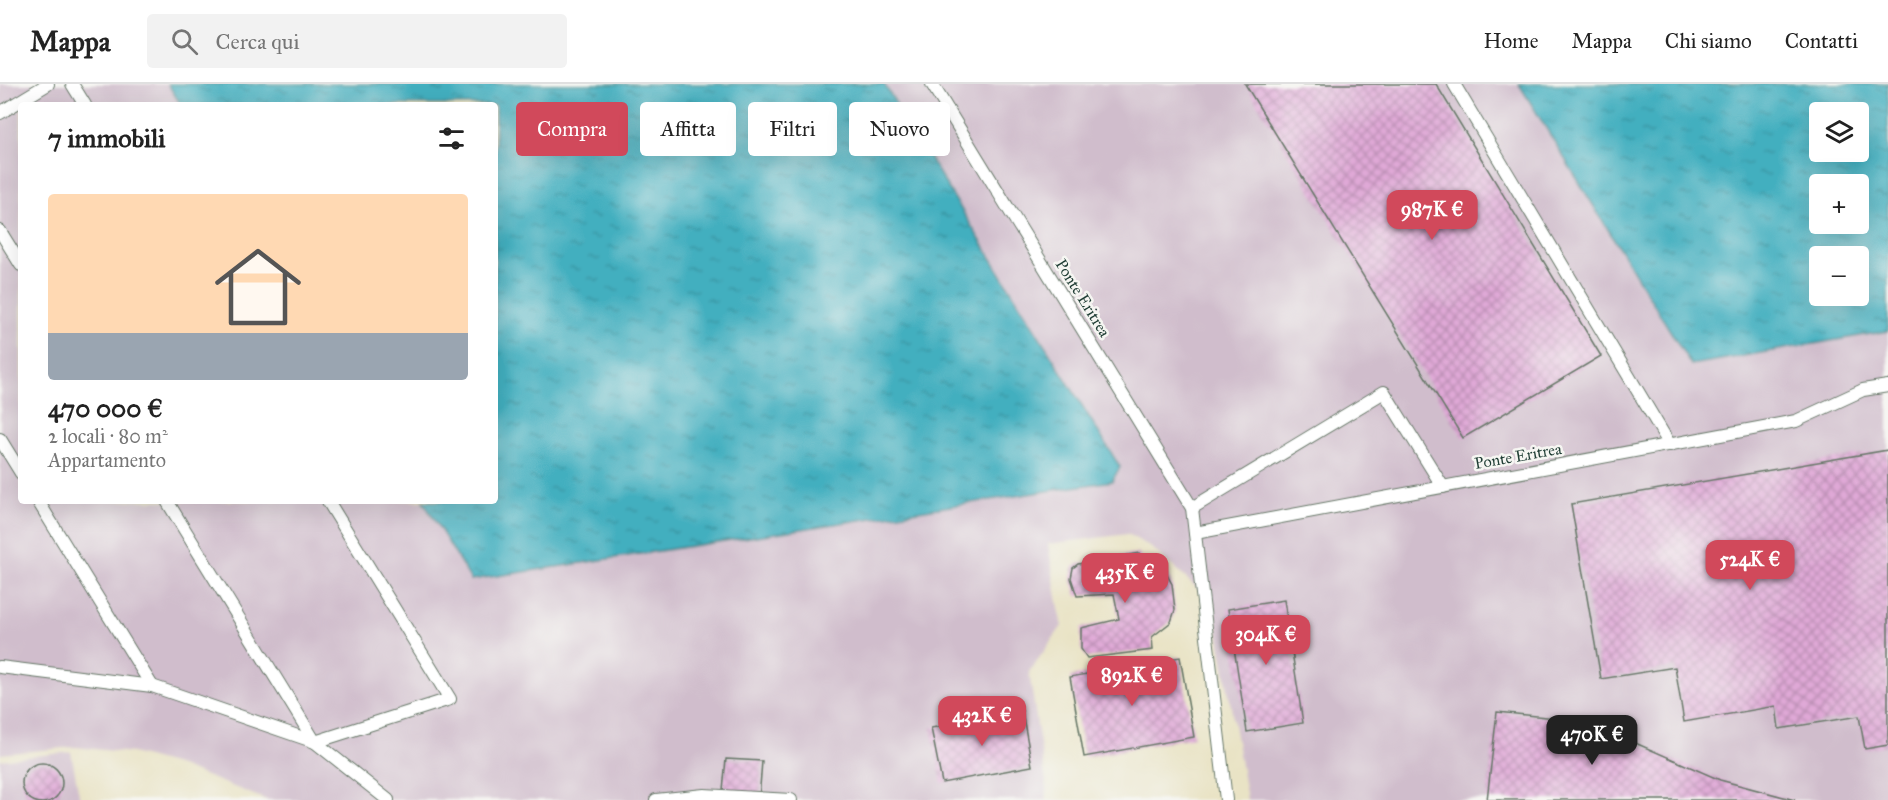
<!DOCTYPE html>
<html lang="it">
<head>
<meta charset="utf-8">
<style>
  :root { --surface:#fff; --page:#f2f2f2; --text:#222; --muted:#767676; --line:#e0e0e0; --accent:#d1495b }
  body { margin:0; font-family:"IM FELL Great Primer",serif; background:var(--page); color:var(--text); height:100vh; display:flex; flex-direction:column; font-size:22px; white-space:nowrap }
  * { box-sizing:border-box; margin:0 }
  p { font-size:20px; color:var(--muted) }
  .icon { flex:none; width:33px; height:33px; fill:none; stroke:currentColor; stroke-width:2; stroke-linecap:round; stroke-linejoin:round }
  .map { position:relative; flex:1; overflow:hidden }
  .sheet { position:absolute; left:18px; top:18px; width:480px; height:402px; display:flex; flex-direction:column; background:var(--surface); border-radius:6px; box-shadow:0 6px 24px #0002 }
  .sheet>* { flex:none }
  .top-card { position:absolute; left:516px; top:18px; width:570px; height:54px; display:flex; gap:12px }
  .fabs { position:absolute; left:1809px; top:18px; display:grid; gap:12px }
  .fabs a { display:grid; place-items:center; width:60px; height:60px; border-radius:6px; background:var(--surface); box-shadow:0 6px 24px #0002; font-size:30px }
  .price { position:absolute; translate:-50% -51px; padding:0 14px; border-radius:12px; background:var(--accent); color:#fff; font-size:20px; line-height:39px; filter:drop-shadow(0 2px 3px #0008) }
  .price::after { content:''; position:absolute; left:50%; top:36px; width:18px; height:14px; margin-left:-9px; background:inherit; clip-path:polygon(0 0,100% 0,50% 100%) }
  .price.on { background:#222; color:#fff }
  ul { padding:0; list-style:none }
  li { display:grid; align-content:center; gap:12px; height:318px; padding:0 30px }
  li span { display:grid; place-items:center; height:186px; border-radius:6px; color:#555 }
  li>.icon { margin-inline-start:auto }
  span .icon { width:108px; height:108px; fill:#fffc; stroke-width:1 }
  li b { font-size:26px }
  h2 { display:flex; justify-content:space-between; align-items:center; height:72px; padding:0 30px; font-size:26px }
  .pill { padding:0 21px; border-radius:6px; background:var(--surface); box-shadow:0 6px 24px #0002; font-size:21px; line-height:54px }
  .pill.on { background:var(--accent); color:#fff }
  header { display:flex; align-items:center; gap:36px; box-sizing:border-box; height:84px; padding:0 30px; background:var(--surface); border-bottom:2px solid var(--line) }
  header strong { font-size:28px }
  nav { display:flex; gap:33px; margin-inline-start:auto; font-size:21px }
  .search { width:420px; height:54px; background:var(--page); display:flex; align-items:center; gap:15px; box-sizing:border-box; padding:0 21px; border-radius:6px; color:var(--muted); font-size:22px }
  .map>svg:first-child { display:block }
  .industrial { fill:#d0bdcc }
  .water { fill:url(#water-ripples); stroke:#30767a; stroke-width:1.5; fill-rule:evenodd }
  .building { fill:url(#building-cross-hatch) }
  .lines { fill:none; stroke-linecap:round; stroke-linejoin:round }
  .service-casing { stroke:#667767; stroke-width:14 }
  .service { stroke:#fff; stroke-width:12 }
  .labels { text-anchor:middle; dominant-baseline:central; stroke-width:5; stroke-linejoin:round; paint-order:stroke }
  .street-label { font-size:16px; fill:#1f3d34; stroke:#f6f6f2 }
</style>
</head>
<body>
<header>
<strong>Mappa</strong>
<div class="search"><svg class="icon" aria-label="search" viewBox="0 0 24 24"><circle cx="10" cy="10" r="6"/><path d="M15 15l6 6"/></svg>Cerca qui</div>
<nav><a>Home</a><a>Mappa</a><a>Chi siamo</a><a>Contatti</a></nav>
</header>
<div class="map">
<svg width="1888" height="716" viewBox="0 0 1888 716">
  <defs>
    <pattern id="water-ripples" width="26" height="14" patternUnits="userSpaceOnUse" patternTransform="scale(1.5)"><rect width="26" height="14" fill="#42afbf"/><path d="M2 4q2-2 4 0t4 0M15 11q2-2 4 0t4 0" fill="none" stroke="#37909c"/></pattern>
    <pattern id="building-cross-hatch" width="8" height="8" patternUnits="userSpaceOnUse" patternTransform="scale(1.5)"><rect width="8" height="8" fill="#e0a9d7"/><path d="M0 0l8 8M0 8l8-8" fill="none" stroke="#b58baf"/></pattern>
  </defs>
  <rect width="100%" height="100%" fill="#f6f6f2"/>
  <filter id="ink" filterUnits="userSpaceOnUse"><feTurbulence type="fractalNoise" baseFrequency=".0167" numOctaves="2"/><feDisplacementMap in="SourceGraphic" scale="12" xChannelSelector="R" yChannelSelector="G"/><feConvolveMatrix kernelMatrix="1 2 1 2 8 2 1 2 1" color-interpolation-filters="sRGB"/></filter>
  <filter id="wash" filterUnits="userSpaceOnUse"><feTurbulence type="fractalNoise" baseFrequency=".008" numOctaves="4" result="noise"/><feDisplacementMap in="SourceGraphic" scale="24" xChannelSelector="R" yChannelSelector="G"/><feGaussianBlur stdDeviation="1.35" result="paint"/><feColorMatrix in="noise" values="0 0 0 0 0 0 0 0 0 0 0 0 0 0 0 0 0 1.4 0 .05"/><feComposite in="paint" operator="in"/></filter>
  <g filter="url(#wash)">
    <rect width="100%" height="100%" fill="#e9e3c5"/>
    <g class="industrial">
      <path d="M0 0H168L181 21H21V417H423L471 496 1112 397 1120 383 884 0H1519L1691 281 1888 247V716H1247L1213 518 1153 465 1128 450 1048 460 1062 542 1029 588 1047 705 1046 716H267L180 682 132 669 75 663 0 670Z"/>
      <path d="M71 668 80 716H0V676Z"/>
    </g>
    <g class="water">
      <path d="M168 0H884L1120 383 1112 397 471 496 423 417H495V21H181Z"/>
      <path d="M1519 0H1888V247L1691 281ZM1820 28H1858V68H1820ZM1820 100H1858V140H1820ZM1820 172H1858V212H1820Z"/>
    </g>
    <g id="blocks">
      <g class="building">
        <path d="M1245 0H1436L1601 272 1463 354Z"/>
        <path d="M1888 366V661L1865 665 1859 632 1779 645 1776 622 1684 638 1675 583 1601 595 1571 420Z"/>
        <path d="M1139 469 1143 482 1157 485 1167 491 1172 500 1175 526 1171 538 1152 553 1153 566 1087 574 1081 565V544L1119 535 1114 510 1077 512 1071 494 1073 484 1078 480Z"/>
        <path d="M1284 516 1303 639 1247 648 1228 525Z"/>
        <path d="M1180 573 1194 653 1084 673 1070 593Z"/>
        <path d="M1022 627 1032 682 942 699 931 644Z"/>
        <path d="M1497 628 1585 637 1720 696 1795 716H1487Z"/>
        <path d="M726 675 762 677 759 716H722Z"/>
        <circle cx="42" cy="699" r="20"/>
      </g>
    </g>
  </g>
  <g filter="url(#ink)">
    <use href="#blocks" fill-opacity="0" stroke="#667767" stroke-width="1.5"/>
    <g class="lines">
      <g class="service-casing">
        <g id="service">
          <path d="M72 0 85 21"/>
          <path d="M932 0 1192 424 1226 716"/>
          <path d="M1454 0 1670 361"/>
          <path d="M0 29 48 0"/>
          <path d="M0 147 21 181"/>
          <path d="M0 355 21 389"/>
          <path d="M38 417 152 602"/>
          <path d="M167 417 315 658"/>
          <path d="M1192 424 1384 308 1443 403"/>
          <path d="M1195 449 1796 337 1863 306 1888 302"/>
          <path d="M0 583 152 602 315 658 388 716"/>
          <path d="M315 658 450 615 328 417"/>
          <path d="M656 716 704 711 791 716"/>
        </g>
      </g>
      <use href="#service" class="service"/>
    </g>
  </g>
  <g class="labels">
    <g class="street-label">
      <text transform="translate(1083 214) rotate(58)">Ponte Eritrea</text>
      <text transform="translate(1518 372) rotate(-10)">Ponte Eritrea</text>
    </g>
  </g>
</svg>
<div class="fabs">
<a><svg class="icon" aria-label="layers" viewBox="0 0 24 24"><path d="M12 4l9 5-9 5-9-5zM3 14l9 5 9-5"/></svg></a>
<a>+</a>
<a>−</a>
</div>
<b class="price" style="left:1432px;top:157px">987K €</b>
<b class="price" style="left:1750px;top:507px">524K €</b>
<b class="price" style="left:1125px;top:520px">435K €</b>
<b class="price" style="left:1266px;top:582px">304K €</b>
<b class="price" style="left:1132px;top:623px">892K €</b>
<b class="price" style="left:982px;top:663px">432K €</b>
<b class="price on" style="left:1592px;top:682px">470K €</b>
<div class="top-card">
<a class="pill on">Compra</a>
<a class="pill">Affitta</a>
<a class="pill">Filtri</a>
<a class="pill">Nuovo</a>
</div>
<section class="sheet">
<h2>7 immobili<svg class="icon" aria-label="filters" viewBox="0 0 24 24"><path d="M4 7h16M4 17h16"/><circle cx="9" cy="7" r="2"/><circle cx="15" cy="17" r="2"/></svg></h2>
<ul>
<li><span style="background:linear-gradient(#ffd9b3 75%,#9aa5b1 0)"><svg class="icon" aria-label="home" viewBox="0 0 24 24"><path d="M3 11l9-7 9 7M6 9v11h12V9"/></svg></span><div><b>470 000 €</b><p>2 locali · 80 m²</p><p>Appartamento</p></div></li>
</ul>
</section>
</div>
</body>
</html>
